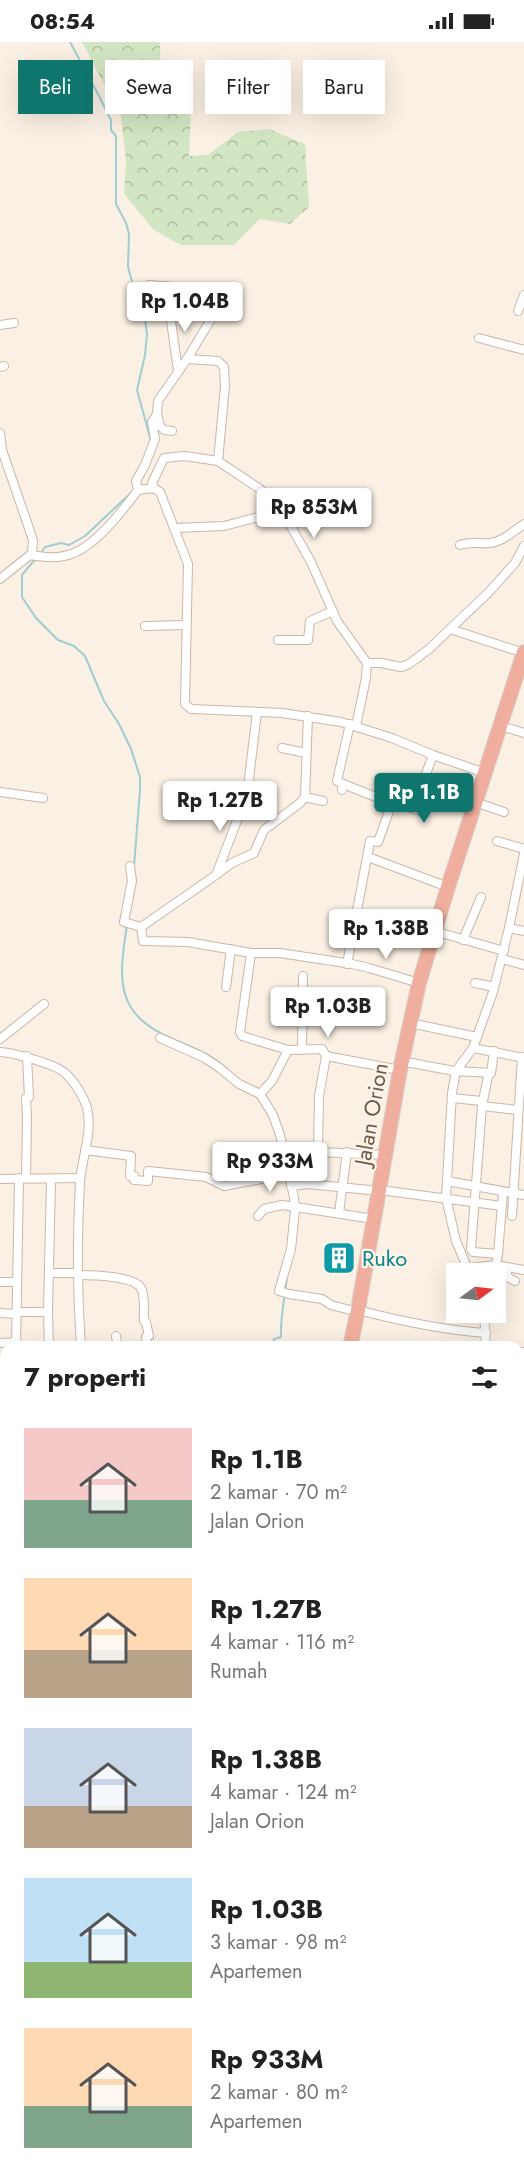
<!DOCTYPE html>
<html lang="id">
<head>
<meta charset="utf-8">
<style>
  :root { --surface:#fff; --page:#f6f6f6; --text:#222; --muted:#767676; --accent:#0f766e }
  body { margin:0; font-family:Jost,sans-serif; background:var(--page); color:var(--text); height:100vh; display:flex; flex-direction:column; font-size:22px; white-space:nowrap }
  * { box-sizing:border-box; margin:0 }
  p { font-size:20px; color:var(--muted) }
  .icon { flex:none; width:33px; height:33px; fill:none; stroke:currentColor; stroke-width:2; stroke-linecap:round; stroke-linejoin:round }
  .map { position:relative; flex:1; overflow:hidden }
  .details { position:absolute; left:0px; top:1299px; width:525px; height:836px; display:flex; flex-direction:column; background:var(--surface); border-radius:18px 18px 0 0; box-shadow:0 6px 24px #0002 }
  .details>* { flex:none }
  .top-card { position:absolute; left:18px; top:18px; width:489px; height:54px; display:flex; gap:12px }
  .needle { width:39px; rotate:75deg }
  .controls { position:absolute; left:446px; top:1221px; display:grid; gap:12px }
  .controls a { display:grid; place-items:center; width:60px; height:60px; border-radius:0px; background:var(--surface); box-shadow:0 6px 24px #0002; font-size:30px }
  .price { position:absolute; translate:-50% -51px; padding:0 14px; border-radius:6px; background:#fff; color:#222; font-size:20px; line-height:39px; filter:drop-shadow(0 2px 3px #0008) }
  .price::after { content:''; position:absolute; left:50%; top:36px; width:18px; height:14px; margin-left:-9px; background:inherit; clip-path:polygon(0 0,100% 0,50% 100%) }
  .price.on { background:var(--accent); color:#fff }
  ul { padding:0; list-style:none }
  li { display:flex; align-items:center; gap:18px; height:150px; padding:0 24px }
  li span { display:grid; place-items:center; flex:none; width:168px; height:120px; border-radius:0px; color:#555 }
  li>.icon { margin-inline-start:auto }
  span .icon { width:72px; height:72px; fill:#fffc; stroke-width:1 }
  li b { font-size:26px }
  h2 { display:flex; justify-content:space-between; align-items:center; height:72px; padding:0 24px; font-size:26px }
  .pill { padding:0 21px; border-radius:0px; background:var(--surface); box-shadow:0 6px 24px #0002; font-size:21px; line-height:54px }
  .pill.on { background:var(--accent); color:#fff }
  .status { display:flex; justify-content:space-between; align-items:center; height:42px; padding:0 30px; background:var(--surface); direction:ltr }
  .status svg { height:16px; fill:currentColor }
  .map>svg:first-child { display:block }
  .forest { fill:url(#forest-crowns) }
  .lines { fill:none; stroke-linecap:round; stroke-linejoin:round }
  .stream { stroke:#a0cdd3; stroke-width:2 }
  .street-casing { stroke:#cab7aa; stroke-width:10 }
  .highway-casing { stroke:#d7d0cd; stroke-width:16 }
  .street { stroke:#fff; stroke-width:8 }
  .highway { stroke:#f0af9e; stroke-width:14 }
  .labels { text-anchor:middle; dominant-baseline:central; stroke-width:4.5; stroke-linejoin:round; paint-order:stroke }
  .street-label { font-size:22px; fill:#70564b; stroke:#fdf4e8 }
  .culture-label { font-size:22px; fill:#0d838f; stroke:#fdf4e8; text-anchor:start }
</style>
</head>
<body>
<div class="status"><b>08:54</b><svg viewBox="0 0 49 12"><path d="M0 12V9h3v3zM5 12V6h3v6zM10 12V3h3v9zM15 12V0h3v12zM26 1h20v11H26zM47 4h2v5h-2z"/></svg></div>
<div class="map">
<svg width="524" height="2134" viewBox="0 0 524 2134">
  <defs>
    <pattern id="forest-crowns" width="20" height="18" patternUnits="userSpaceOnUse" patternTransform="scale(1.5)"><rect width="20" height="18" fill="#d3e6c3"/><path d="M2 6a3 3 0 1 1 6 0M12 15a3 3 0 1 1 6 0" fill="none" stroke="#b0bda0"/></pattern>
  </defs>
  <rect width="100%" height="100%" fill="#faf0e3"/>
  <g class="forest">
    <path d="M82 0H160L161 58 191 67 189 114 208 113 238 90 269 87 305 102 309 165 290 182 260 177 234 203H181L154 188 124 152 126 117 121 75Z"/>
    <path d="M519 1801 524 1802V1951L519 1952Z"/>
    <path d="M519 2003 524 2005V2109L519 2107Z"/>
  </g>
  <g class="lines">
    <g class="stream">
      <path d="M70 0 98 52 111 78V88L116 94V162L126 181 129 192 128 225 139 265 145 278 147 292 145 313 137 348 151 399"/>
      <path d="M41 511 45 505 61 501 69 503 85 494 134 448"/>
      <path d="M37 515 22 533V555L36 576 58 598 74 604 85 614 104 659 119 682 131 707 140 735V748L134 824"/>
      <path d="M127 883C118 940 115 973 175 998 198 1008 209 1011 228 1028"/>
      <path d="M272 1305 274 1297 281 1295C280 1275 285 1255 287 1235"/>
      <path d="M0 1859H6"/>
      <path d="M0 2132 6 2126"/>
    </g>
    <g class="street-casing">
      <g id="street">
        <path d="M149 243 228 249 187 317 158 359 157 372 160 384 164 388 172 389"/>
        <path d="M168 257 178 329"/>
        <path d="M518 269 524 253"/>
        <path d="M0 283 14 281"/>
        <path d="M479 296 524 308"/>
        <path d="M187 317 218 319 224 325 225 344 218 419 260 447 285 474 311 520 337 579 367 621 366 636 356 684"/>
        <path d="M0 325 4 324"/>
        <path d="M0 391 2 408 33 498 32 513"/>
        <path d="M154 446 152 441 164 416 185 414 218 419"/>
        <path d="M138 448 136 439 145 423 155 397 152 380 157 372"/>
        <path d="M175 486 224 484 274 471 280 468"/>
        <path d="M460 503C471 499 479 502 490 501 502 500 514 489 524 482"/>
        <path d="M0 537 30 513C43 515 58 517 71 512 94 505 124 467 138 448L154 446 160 450 188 522 185 662 191 667 282 671 341 680 392 696 433 713 485 731"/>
        <path d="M145 584 185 583"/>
        <path d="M450 587 524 611"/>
        <path d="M278 598H308L310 579 333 569"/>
        <path d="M367 621H381L401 625 409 622 429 607 489 550 515 521 524 504"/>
        <path d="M501 684 524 691"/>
        <path d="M282 706 306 711"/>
        <path d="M433 713 421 745 473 767"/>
        <path d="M343 742 376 755 421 769 432 749"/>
        <path d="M342 748 343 742 337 739 350 682"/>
        <path d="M0 750 43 756"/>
        <path d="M305 755 323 759"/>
        <path d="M475 760 504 770"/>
        <path d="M497 799 524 807"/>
        <path d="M368 815 448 845"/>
        <path d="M130 824 132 839 124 880 141 885"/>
        <path d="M217 832 232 821 254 811 264 788 300 761 305 755 308 674"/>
        <path d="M141 885 143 899 188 900 251 911H280L352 922 369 926 419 941"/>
        <path d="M141 885 216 833 247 753 257 670"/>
        <path d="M509 886 524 889"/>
        <path d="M434 889 504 909"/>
        <path d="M463 898 481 855"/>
        <path d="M251 911 240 990 242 994 288 1008 322 1007 326 1014 400 1028"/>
        <path d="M502 917 524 923"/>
        <path d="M347 922 370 799 378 800 392 761"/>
        <path d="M475 941 494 945"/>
        <path d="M226 945 231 907"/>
        <path d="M410 981 477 995"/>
        <path d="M160 996 203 1015 217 1024 239 1042 260 1052 273 1073 280 1093 294 1155 295 1168 291 1207 279 1249 289 1252 322 1257 331 1263 358 1270"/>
        <path d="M0 997 44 962"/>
        <path d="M473 1006 524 1016"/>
        <path d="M302 1008 303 934"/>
        <path d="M494 1009 491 1031 488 1034 482 1064 471 1207 473 1210 498 1212"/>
        <path d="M0 1010C14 1011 55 1022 65 1031 74 1039 84 1055 87 1066 93 1089 82 1116 80 1139 77 1195 77 1250 81 1305"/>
        <path d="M401 1019 454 1029 491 1031"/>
        <path d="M260 1052 272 1039 288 1008"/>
        <path d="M452 1056 482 1059"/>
        <path d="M482 1064 518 1068"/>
        <path d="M85 1108 131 1114 130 1134H134V1138L148 1139V1129L206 1135 224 1144 288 1132"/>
        <path d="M318 1110 319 1054 326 1014"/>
        <path d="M284 1112 318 1110 385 1113"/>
        <path d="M26 1136 27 1075 26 1056 29 1055 27 1014"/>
        <path d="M0 1137 80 1136"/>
        <path d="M447 1139 524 1153"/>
        <path d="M291 1144 308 1142 379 1149"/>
        <path d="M380 1148 502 1164"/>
        <path d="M339 1171 347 1110"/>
        <path d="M258 1174 264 1167 282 1163 374 1177"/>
        <path d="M512 1174 522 1015"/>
        <path d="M496 1223 524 1228"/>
        <path d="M507 1225V1235L515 1239"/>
        <path d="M468 1226 496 1223 498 1212 503 1150"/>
        <path d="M49 1231H77L79 1233C92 1233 134 1234 141 1246 146 1255 143 1270 144 1279L146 1280 149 1294 146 1295 148 1305"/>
        <path d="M470 1232 456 1199 446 1156 452 1051 456 1029 473 1006 493 950 509 886 524 812"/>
        <path d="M0 1240H17"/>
        <path d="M358 1268C400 1279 442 1288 486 1291"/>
        <path d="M16 1270H48"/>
        <path d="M484 1270 486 1305"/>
        <path d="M0 1271 16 1272"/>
        <path d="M116 1294 118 1305"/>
        <path d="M0 1301 17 1300"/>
        <path d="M16 1305 19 1136"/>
        <path d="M49 1305 48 1270 51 1137"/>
        <path d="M519 1310H524"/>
        <path d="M519 1339 524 1340"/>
        <path d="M0 1359H6"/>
        <path d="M0 1401H6"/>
        <path d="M521 1407 524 1379"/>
        <path d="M521 1485 524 1413"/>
        <path d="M0 1595 6 1596"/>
        <path d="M0 1745 6 1700"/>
        <path d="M519 1785 524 1782"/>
        <path d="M0 1792 6 1793"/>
        <path d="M0 1903 5 1892V1867"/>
        <path d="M0 1954H6"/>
        <path d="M0 1991 6 1988"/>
        <path d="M176 2128 199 2133"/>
        <path d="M290 2128 291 2134"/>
        <path d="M305 2128 307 2134"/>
        <path d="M429 2128H442"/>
        <path d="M44 2134 51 2128"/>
        <path d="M81 2134 82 2128"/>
        <path d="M253 2134 254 2128"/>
        <path d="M420 2134 425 2128"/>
      </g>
    </g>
    <g class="highway-casing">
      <g id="highway">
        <path d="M350 1305 358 1268 400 1028 419 941 448 845 524 610"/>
        <path d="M199 2134 200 2128"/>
      </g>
    </g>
    <use href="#street" class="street"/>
    <use href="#highway" class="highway"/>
  </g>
  <defs>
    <g id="building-square" transform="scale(1.725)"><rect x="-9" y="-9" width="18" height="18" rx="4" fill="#0f9aa8" stroke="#fdf4e8"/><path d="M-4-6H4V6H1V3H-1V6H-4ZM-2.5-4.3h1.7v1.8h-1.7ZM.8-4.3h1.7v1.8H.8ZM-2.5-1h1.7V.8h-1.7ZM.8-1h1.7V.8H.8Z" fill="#fff"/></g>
  </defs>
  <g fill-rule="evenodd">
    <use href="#building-square" x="339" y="1216"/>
  </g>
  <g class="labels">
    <g class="street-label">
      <text transform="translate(371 1072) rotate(-80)">Jalan Orion</text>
    </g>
    <g class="culture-label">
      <text x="362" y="1216">Ruko</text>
    </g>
  </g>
</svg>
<div class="controls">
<a><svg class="needle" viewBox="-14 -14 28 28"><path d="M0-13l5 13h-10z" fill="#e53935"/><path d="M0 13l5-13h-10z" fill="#767676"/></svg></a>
</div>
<b class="price" style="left:185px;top:291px">Rp 1.04B</b>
<b class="price" style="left:314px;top:497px">Rp 853M</b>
<b class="price on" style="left:424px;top:782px">Rp 1.1B</b>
<b class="price" style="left:220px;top:790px">Rp 1.27B</b>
<b class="price" style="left:386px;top:918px">Rp 1.38B</b>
<b class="price" style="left:328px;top:996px">Rp 1.03B</b>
<b class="price" style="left:270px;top:1151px">Rp 933M</b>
<div class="top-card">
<a class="pill on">Beli</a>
<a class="pill">Sewa</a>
<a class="pill">Filter</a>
<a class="pill">Baru</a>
</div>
<section class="details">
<h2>7 properti<svg class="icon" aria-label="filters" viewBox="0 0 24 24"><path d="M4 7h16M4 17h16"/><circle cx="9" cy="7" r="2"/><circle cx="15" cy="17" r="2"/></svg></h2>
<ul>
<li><span style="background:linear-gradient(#f6c9c9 60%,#7fa58c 0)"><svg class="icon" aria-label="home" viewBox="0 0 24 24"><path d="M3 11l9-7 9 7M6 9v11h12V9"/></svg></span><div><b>Rp 1.1B</b><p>2 kamar · 70 m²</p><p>Jalan Orion</p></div></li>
<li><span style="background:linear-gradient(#ffd9b3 60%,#b9a48a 0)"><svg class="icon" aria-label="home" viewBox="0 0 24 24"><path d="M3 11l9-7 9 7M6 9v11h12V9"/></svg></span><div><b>Rp 1.27B</b><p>4 kamar · 116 m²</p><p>Rumah</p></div></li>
<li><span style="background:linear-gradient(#c9d6e8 65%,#b9a48a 0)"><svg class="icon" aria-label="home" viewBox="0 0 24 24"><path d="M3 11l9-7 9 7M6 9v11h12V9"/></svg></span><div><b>Rp 1.38B</b><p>4 kamar · 124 m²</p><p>Jalan Orion</p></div></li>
<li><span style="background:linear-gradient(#bfe0f5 70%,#8fb573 0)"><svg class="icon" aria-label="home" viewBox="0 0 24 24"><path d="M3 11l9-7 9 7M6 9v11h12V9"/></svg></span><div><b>Rp 1.03B</b><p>3 kamar · 98 m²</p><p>Apartemen</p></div></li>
<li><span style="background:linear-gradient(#ffd9b3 65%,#7fa58c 0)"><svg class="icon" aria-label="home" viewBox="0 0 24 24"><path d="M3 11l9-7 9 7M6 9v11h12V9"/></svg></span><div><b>Rp 933M</b><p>2 kamar · 80 m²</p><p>Apartemen</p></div></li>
</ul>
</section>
</div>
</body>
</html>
